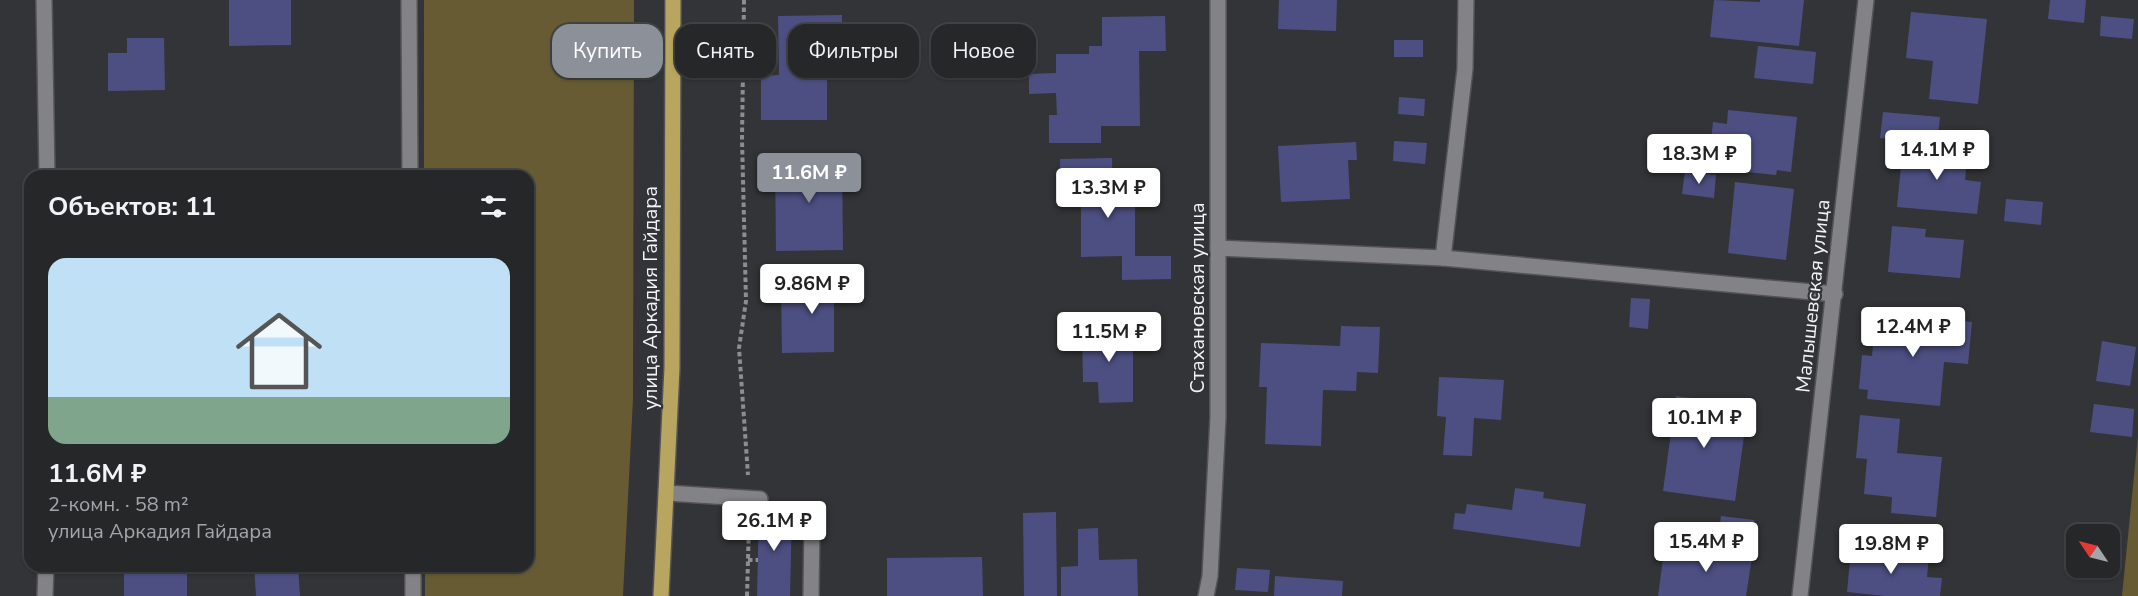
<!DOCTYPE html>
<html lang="ru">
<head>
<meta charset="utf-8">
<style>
  :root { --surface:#262729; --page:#323335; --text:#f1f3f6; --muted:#a4a5a8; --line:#424446; --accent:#8c9099 }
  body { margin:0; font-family:"Nunito Sans",sans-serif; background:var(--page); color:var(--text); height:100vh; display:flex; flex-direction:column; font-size:22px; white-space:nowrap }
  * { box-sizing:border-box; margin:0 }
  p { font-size:20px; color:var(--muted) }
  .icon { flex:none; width:33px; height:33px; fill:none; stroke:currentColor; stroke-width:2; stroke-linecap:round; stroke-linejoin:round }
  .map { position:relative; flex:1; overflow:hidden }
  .side { position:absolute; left:24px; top:170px; width:510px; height:402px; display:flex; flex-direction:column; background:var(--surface); border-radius:18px; box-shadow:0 2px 4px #0004,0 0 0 2px var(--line) }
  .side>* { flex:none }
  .guide { position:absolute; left:552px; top:24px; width:570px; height:54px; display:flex; gap:12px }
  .needle { width:39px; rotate:305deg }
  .buttons { position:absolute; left:2066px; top:524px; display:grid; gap:12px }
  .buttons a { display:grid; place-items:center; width:54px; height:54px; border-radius:12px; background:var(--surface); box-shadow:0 2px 4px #0004,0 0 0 2px var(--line); font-size:30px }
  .price { position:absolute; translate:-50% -51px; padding:0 14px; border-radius:6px; background:#fff; color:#222; font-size:20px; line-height:39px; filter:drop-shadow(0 2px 3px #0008) }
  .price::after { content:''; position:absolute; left:50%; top:36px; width:18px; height:14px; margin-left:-9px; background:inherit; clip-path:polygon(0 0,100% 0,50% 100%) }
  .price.active { background:var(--accent); color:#fff }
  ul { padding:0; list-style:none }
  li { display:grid; align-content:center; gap:12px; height:318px; padding:0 24px }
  li span { display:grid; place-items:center; height:186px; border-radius:18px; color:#555 }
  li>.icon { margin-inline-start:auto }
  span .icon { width:108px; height:108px; fill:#fffc; stroke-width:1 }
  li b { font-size:26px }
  h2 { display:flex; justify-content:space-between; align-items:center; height:72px; padding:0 24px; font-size:26px }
  .pill { padding:0 21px; border-radius:18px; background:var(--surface); box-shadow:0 2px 4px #0004,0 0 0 2px var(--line); font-size:21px; line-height:54px }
  .pill.active { background:var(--accent); color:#fff }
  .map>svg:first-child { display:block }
  .green { fill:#665b33 }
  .building { fill:#4d4f82 }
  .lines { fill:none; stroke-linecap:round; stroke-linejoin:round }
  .lane-casing { stroke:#535356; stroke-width:18 }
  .street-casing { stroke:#535356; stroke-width:18 }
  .primary-casing { stroke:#535356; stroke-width:18 }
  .path { stroke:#8c8d8f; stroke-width:4; stroke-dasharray:4.5 3; stroke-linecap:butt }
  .lane { stroke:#838387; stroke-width:15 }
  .street { stroke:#838387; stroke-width:15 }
  .primary { stroke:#b8a55f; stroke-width:15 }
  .labels { text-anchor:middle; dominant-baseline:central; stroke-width:4.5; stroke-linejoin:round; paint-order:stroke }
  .street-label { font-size:20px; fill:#f3f3f5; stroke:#333437 }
</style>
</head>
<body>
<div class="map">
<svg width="2138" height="596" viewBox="0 0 2138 596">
  <rect width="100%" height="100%" fill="#333437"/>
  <g class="green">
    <path d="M424 0H634L633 399 623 596H425V566H528V176L424 175Z"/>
    <path d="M2138 436V596H2122Z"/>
  </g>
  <g class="building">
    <path d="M229 0H291V45L229 46Z"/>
    <path d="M1279 0H1337L1336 31 1278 29Z"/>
    <path d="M1714 0 1760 2V0H1804L1799 46 1710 37Z"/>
    <path d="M2050 0H2086L2084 23 2048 19Z"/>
    <path d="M1911 12 1987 19 1978 104 1929 99 1933 61 1906 58Z"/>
    <path d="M842 15V51H831V75H827V120H761V76L779 75 778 16Z"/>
    <path d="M1165 16 1166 51H1139L1140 126H1101V143H1049V115H1057L1056 93 1029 94V74L1056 73V54H1089V46H1102V17Z"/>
    <path d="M2101 16 2134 19 2132 39 2100 36Z"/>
    <path d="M127 38H164L165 90 108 91V53H127Z"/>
    <rect x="1394" y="40" width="29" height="17"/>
    <path d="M1758 46 1816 52 1813 84 1754 78Z"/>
    <path d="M1399 97 1425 99 1424 116 1398 114Z"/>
    <path d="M1728 110 1797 117 1791 172 1777 170 1776 175 1708 168 1713 122 1727 124Z"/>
    <path d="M1883 112 1940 117 1937 144 1880 138Z"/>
    <path d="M1394 141 1427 143 1425 164 1393 161Z"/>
    <path d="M1356 142 1357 160H1348L1350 199 1281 202 1278 146Z"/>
    <path d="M1903 145 1968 151 1965 180 1981 182 1977 214 1897 207Z"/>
    <path d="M842 157 843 250 776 251 775 159Z"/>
    <path d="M1112 158 1113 200H1135V256H1171V279L1122 280V256L1081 257V201H1061L1060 159Z"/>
    <path d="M1685 171 1716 175 1714 198 1682 194Z"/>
    <path d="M1735 182 1794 189 1786 260 1728 253Z"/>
    <path d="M2006 199 2043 202 2041 225 2004 221Z"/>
    <path d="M1892 226 1926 229 1925 237 1964 240 1960 278 1888 272Z"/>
    <path d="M849 277 850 300 834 301V352L782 353 781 291 803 290V278Z"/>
    <path d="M1631 298 1650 299 1648 329 1629 327Z"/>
    <path d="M1876 313 1972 322 1968 364 1944 362 1940 406 1867 399 1868 390 1859 389 1862 355 1872 356Z"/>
    <path d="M1341 326 1380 327 1378 373 1357 372 1356 391 1323 390 1321 446 1265 444 1267 387H1259L1261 343 1340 346Z"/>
    <path d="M1133 328V402L1099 403 1098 382H1083L1082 329Z"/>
    <path d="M2102 341 2136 347 2130 386 2096 381Z"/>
    <path d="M1439 377 1504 380 1501 420 1474 418 1472 456 1443 455 1446 417 1437 416Z"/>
    <path d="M1676 396 1739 404 1735 435 1744 436 1735 501 1663 491Z"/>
    <path d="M2094 404 2134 409 2132 437 2090 432Z"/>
    <path d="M1860 415 1900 419 1897 453 1942 457 1936 517 1891 513 1892 497 1864 494 1867 459 1856 458Z"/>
    <path d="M1515 488 1544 492 1543 498 1586 504 1580 547 1453 529 1455 513 1465 514 1467 504 1512 510Z"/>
    <path d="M759 509H792L790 596H757Z"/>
    <path d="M1056 512 1057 596H1024L1023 513Z"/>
    <path d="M1721 516 1754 520 1751 538 1719 533Z"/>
    <path d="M1098 528 1099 560 1137 559 1138 596H1061V567L1078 566V529Z"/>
    <path d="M1700 544 1753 551 1746 596H1658L1664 551 1698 556Z"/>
    <path d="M1851 549 1929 556 1927 577 1942 578 1940 596H1885L1847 592Z"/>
    <path d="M982 557 983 596H887V558Z"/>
    <rect x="124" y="566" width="63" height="30"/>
    <path d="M254 566H298L300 596H256Z"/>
    <path d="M1237 568 1270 570 1268 592 1235 590Z"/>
    <path d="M1275 576 1343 581 1342 596H1274Z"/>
  </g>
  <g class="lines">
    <g class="lane-casing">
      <g id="lane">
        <path d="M667 493 760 499"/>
        <path d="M811 596 812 521"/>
      </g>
    </g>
    <g class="street-casing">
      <g id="street">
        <path d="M44 0 47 176"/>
        <path d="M409 0 410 176"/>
        <path d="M1218 248 1443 258 1835 294"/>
        <path d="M1443 258 1465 69 1466 0"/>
        <path d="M413 566V596"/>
        <path d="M45 596 46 566"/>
        <path d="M1206 596 1210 576 1218 417V0"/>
        <path d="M1800 596 1866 0"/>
      </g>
    </g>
    <g class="primary-casing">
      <path id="primary" d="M661 596 672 368 673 0"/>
    </g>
    <g class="path">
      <path d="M744 0 742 139 746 301 739 348 748 475"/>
      <path d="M748 560H758"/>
      <path d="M747 596 749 522"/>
    </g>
    <use href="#lane" class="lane"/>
    <use href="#street" class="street"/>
    <use href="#primary" class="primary"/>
  </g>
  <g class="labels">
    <g class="street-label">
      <text transform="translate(1813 296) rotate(-84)">Малышевская улица</text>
      <text transform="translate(650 298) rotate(-90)">улица Аркадия Гайдара</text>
      <text transform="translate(1197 298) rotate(-90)">Стахановская улица</text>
    </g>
  </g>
</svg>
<div class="buttons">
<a><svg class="needle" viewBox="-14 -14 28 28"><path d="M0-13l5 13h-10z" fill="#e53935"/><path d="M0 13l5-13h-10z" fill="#a4a5a8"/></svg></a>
</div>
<b class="price" style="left:1937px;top:181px">14.1M ₽</b>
<b class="price" style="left:1699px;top:185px">18.3M ₽</b>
<b class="price active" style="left:809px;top:204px">11.6M ₽</b>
<b class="price" style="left:1108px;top:219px">13.3M ₽</b>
<b class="price" style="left:812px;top:315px">9.86M ₽</b>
<b class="price" style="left:1913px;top:358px">12.4M ₽</b>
<b class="price" style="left:1109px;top:363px">11.5M ₽</b>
<b class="price" style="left:1704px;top:449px">10.1M ₽</b>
<b class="price" style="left:774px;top:552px">26.1M ₽</b>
<b class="price" style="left:1706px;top:573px">15.4M ₽</b>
<b class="price" style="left:1891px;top:575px">19.8M ₽</b>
<div class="guide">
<a class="pill active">Купить</a>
<a class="pill">Снять</a>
<a class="pill">Фильтры</a>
<a class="pill">Новое</a>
</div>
<section class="side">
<h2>Объектов: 11<svg class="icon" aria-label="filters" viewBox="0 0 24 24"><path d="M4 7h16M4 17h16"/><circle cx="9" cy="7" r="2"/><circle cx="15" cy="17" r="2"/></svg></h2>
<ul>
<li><span style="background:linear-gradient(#bfe0f5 75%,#7fa58c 0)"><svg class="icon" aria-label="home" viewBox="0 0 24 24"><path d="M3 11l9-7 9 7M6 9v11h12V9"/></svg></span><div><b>11.6M ₽</b><p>2-комн. · 58 m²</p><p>улица Аркадия Гайдара</p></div></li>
</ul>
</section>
</div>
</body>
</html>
